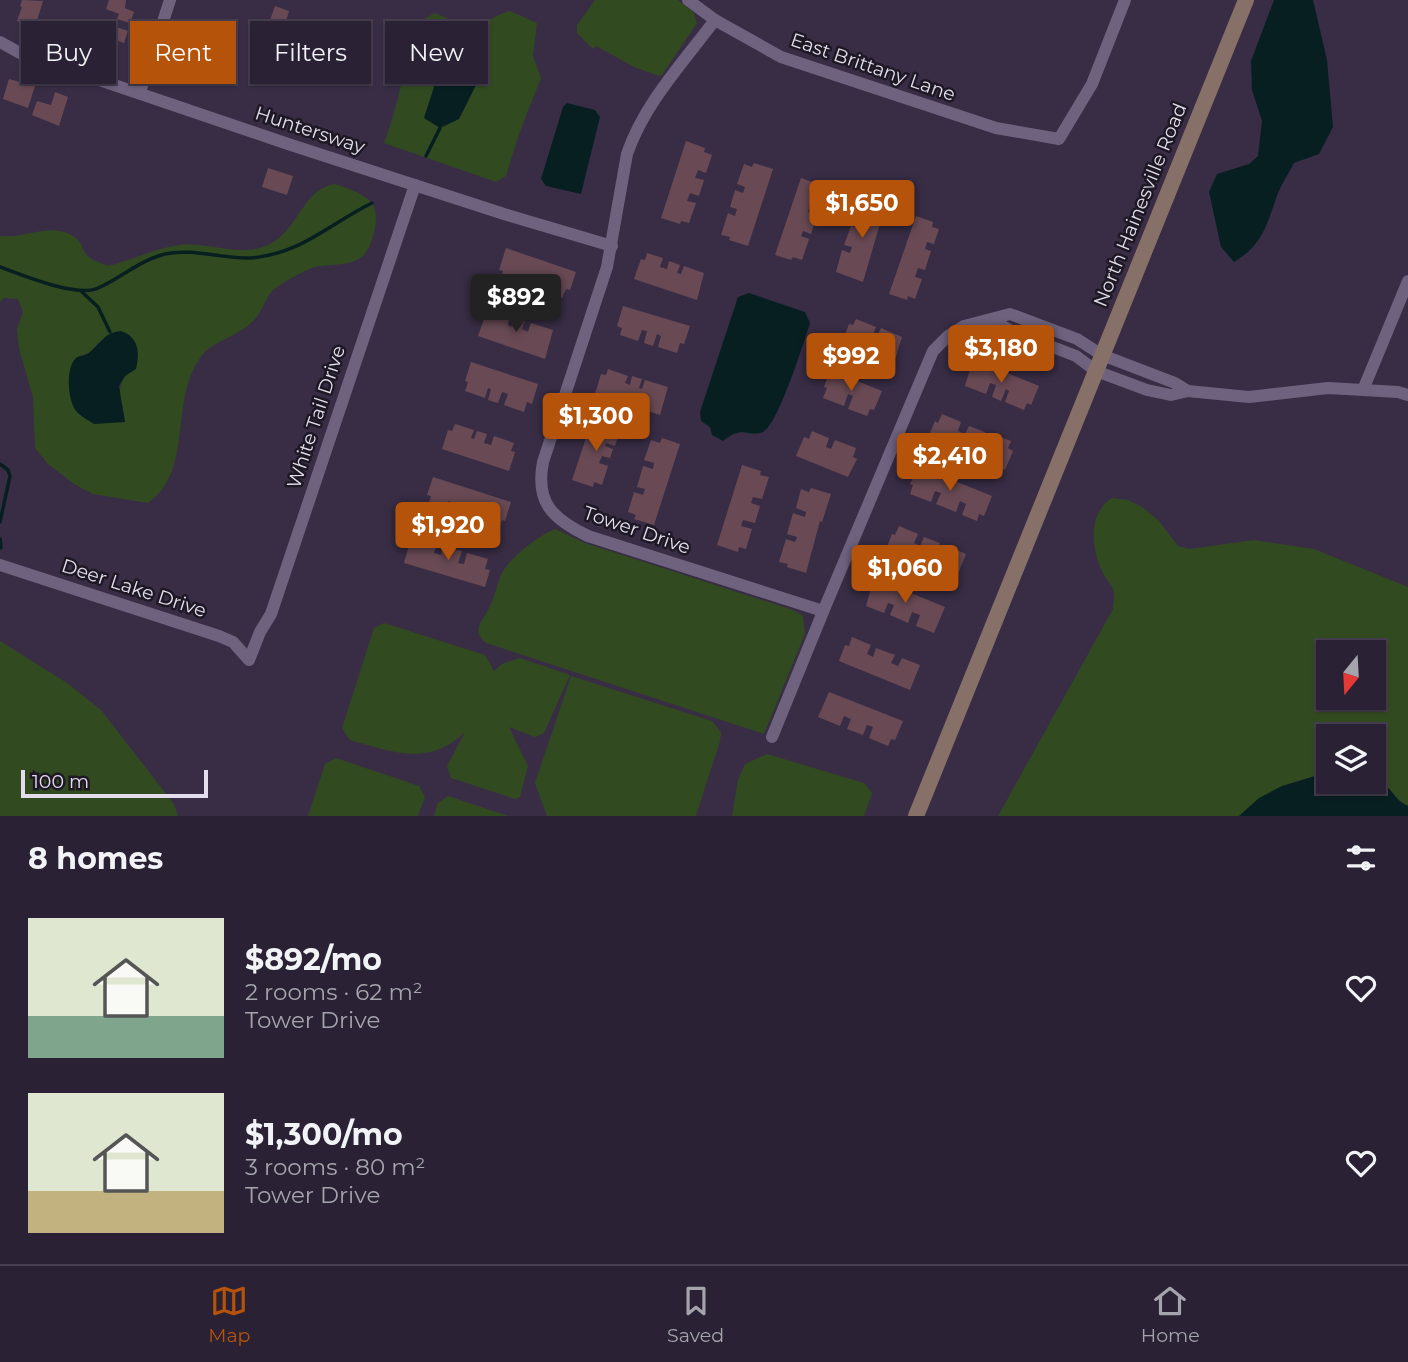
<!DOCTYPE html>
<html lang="en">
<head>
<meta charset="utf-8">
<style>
  :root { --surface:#2a2234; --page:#322a3c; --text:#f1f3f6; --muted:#a5a4ac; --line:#463f4f; --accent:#b45309 }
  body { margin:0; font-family:Montserrat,sans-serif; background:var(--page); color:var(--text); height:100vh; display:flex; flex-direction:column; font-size:26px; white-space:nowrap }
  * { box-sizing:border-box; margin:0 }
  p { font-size:23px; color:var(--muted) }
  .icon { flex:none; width:38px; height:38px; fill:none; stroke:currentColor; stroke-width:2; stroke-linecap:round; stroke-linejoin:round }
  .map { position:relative; height:816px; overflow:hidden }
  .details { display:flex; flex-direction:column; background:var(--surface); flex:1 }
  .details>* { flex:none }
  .guide { position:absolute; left:21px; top:21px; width:700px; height:63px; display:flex; gap:14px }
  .needle { width:46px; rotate:198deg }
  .tools { position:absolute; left:1316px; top:640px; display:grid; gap:14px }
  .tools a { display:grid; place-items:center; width:70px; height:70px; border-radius:0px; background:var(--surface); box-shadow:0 2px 5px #0004,0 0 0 2px var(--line); font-size:35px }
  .scale { position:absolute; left:21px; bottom:18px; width:187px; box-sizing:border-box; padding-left:7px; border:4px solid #e3dcec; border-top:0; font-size:19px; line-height:24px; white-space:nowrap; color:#e3dcec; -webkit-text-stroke:5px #1d1823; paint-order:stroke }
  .price { position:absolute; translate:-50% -60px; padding:0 16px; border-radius:7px; background:var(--accent); color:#fff; font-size:23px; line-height:46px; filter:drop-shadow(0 2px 4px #0008) }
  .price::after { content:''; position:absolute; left:50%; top:42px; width:21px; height:16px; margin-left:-10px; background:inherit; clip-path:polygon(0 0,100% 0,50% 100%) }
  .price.selected { background:#222; color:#fff }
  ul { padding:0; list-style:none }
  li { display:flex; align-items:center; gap:21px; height:175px; padding:0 28px }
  li span { display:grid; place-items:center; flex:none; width:196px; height:140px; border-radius:0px; color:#555 }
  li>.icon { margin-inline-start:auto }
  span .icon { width:84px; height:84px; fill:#fffc; stroke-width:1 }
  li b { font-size:30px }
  h2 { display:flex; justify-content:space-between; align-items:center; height:84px; padding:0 28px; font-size:30px }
  .pill { padding:0 24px; border-radius:0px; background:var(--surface); box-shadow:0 2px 5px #0004,0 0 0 2px var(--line); font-size:24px; line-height:63px }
  .pill.selected { background:var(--accent); color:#fff }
  .tab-bar { display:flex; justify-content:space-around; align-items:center; height:98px; border-top:2px solid var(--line); background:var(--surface); font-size:19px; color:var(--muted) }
  .tab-bar a { display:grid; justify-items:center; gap:4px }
  .tab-bar .selected { color:var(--accent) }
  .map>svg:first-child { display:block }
  .green { fill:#324a20; fill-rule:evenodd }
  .water { fill:#081f21 }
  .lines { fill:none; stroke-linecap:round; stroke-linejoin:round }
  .stream { stroke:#081f21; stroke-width:3.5 }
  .building { fill:#694a54 }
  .street { stroke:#6e627e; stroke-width:12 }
  .secondary { stroke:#867068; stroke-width:16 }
  .labels { text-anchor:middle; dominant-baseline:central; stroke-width:5; stroke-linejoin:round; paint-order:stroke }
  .street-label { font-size:19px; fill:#e3dcec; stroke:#1d1823 }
</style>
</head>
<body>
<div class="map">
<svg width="1408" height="816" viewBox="0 0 1408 816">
  <rect width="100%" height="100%" fill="#382d45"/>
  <g class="green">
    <path d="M595 0H678L694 13 697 23 662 75 659 76 634 67 596 46 593 49 577 33V25Z"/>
    <path d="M510 11 537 23 533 56 541 78 519 134 506 176 496 182 384 143C391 124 397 104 401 85 402 77 399 70 399 63 399 35 413 25 435 13 453 21 470 30 489 20 497 16 501 13 510 11ZM426 70 482 73 459 119 424 118 434 87Z"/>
    <path d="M335 184C368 195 384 202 372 239 369 248 366 255 357 260 344 266 329 264 315 267 307 269 280 284 273 290 265 298 262 313 253 321 240 335 213 342 204 353 167 396 196 469 148 503L93 494 74 484 48 464 35 448 33 397 19 349 17 329 23 312 18 299 4 298 0 302V236C26 239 52 220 76 238 82 242 82 251 88 256 92 261 102 263 108 266 132 260 156 248 180 245 207 242 233 255 260 248 299 237 299 190 335 184ZM99 342 131 371C112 386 123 401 125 422L72 402 76 358 88 354Z"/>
    <path d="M1112 498 1128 500 1142 507 1159 521 1178 546 1189 549 1254 540 1314 549 1408 587V806C1391 798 1394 786 1374 780V737H1328V772C1290 785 1271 787 1239 816H998L1113 609C1113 604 1115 597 1114 592 1113 585 1106 580 1103 573 1091 549 1087 514 1112 498ZM1328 653H1374V698H1328Z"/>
    <path d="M555 529 585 543 793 610 803 616 805 634 764 734 486 643C470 629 483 622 490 606 495 596 497 585 501 575 508 559 539 535 555 529Z"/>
    <path d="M384 623 485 655 494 671 502 664 520 658 570 675 544 733 535 737 509 727 528 766 520 797 515 799 451 778 447 766 465 732C429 767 392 752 350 740L342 728 374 628Z"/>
    <path d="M0 641 67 683 101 710 174 804 178 816H0Z"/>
    <path d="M571 676 712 721 721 732 720 741 696 816H547L535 783Z"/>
    <path d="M767 754 864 783 872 793 864 816H732L738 780 745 764Z"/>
    <path d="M336 758 419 786 425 797 418 816H308L325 764Z"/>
    <path d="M448 796 508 816H434L438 803Z"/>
  </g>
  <g class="water">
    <path d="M1274 0H1313L1327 60 1333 127 1319 154 1294 163C1289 173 1282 183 1278 193 1267 223 1264 244 1234 262L1221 247 1209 192 1217 174 1249 164 1258 156 1262 121 1252 90 1251 61Z"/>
    <path d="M452 45 474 50 482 73 459 119 440 128 424 118 434 87 421 64 432 48Z"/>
    <path d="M567 103 595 110 600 117 581 194 546 186 541 179 563 107Z"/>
    <path d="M749 293 805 312 810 323C804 342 778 425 763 432 748 438 743 424 723 441L712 435 710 427 701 421 700 412 738 297Z"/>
    <path d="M121 331C139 337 140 353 136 369L125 376 119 386 125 422 94 424C88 420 80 416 76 411 68 401 65 367 76 358 80 355 86 356 90 352 103 341 104 333 121 331Z"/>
    <path d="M1328 772V782H1374V780C1394 786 1391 798 1408 806V816H1239L1259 798 1282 786Z"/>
  </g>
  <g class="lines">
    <g class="stream">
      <path d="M426 156 440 128"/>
      <path d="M0 267C22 275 77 298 98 288 121 278 140 260 165 254 193 248 222 259 251 258 301 254 329 224 372 203"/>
      <path d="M82 292 98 307 110 332"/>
      <path d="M0 464 8 470 10 476 0 522"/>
      <path d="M0 539 1 548"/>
    </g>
  </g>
  <g class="building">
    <path d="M22 0 43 1 35 27 17 21 22 7 20 6Z"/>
    <path d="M109 0H126L125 8 134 12 130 23 117 19 119 14 106 9Z"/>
    <path d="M275 6 289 11 284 28 269 23Z"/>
    <path d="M101 22 128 31 124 43 116 40 114 46 111 45 108 54 94 49Z"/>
    <path d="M9 79 35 86 28 108 3 99Z"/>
    <path d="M55 92 68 97 59 126 32 115 37 101 51 105Z"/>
    <path d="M686 141 705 148 704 152 712 155 706 173 698 170 695 178 704 180 699 196 690 193 687 201 696 203 689 223 681 221 680 224 661 218Z"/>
    <path d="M754 163 773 169 748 246 729 240 730 237 721 235 728 213 735 216 737 209 730 207 735 190 743 193 745 187 737 184 744 164 752 167Z"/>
    <path d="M268 168 293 176 287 195 262 187Z"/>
    <path d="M801 178 821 185 820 189 825 191 820 207 810 204 808 212 817 215 811 234 803 231 801 236 809 239 802 260 793 257 791 260 775 255Z"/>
    <path d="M869 200 888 206 883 221 881 220 863 282 836 272 842 250 850 253 852 247 844 245 851 226 862 229 863 224 852 221 858 202 867 205Z"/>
    <path d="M916 216 933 222 932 227 939 229 934 244 927 242 925 249 931 251 925 270 918 268 915 277 922 279 915 299 908 296 907 300 889 294Z"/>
    <path d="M506 248 576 272 570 290 566 289 562 298 540 291 544 281 538 279 535 289 525 286 528 276 525 275 521 285 501 278 503 271 499 270Z"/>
    <path d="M647 253 663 258 660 267 667 269 669 261 680 265 677 273 681 274 684 266 704 273 697 300 634 279 641 259 645 260Z"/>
    <path d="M623 306 690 326 684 344 680 343 677 353 658 347 661 336 657 334 653 346 644 343 647 331 642 330 638 341 620 335 622 328 617 326Z"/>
    <path d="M491 310 510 317 508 325 511 327 514 318 525 321 522 329 528 332 531 323 553 330 545 359 478 336 485 316 489 317Z"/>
    <path d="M856 319 876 327 872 337 876 339 881 328 902 337 893 366 841 345 849 324 853 325Z"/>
    <path d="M973 359 1039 386 1031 405 1027 403 1024 410 1005 402 1009 391 1006 389 1001 401 992 397 996 385 990 383 986 394 965 386Z"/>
    <path d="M471 362 538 384 532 404 527 402 524 412 504 405 508 394 502 392 498 403 488 400 491 389 488 388 485 398 465 391 468 382 465 381Z"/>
    <path d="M608 369 628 376 625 383 630 385 632 376 642 379 639 388 642 389 645 380 668 387 660 415 595 394 601 374 606 375Z"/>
    <path d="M830 370 882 391 874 410 870 409 867 416 848 409 853 396 848 394 844 406 823 398 827 388 824 387Z"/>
    <path d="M942 414 961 422 958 431 965 434 969 426 985 432 982 440 988 443 992 434 1011 441 1008 448 1013 451 1005 470 927 440 935 421 938 423Z"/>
    <path d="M593 417 611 423 610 427 620 430 615 446 606 443 605 446 613 449 610 458 602 456 599 463 608 466 602 485 594 482 593 487 572 480Z"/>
    <path d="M455 424 474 430 471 438 474 439 477 431 487 434 484 443 491 445 494 436 514 443 511 451 515 452 509 471 442 449 448 430 452 431Z"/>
    <path d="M812 431 829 438 826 447 831 449 835 440 856 448 853 457 857 459 848 477 796 456 804 437 809 439Z"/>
    <path d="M662 438 680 444 654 525 634 519 636 515 628 512 634 492 643 495 645 489 637 487 643 466 653 469 654 463 644 460 651 440 660 443Z"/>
    <path d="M742 465 761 471 760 475 769 477 762 499 753 497 751 503 760 506 755 523 743 520 741 526 752 529 746 549 739 547 738 552 717 545Z"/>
    <path d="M918 466 992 496 984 516 979 514 977 521 962 515 966 504 960 501 956 512 936 504 941 493 935 491 931 502 910 494 913 485 910 484Z"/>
    <path d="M433 477 511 502 505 521 502 520 499 529 478 522 482 511 474 509 471 519 451 513 455 503 448 501 444 511 428 506 431 496 427 495Z"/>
    <path d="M811 488 831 494 822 522 820 521 806 573 787 567 788 564 779 562 786 539 795 542 797 537 787 534 793 513 805 517 806 512 796 508 801 489 809 492Z"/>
    <path d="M899 526 918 534 914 543 920 546 924 537 940 543 936 552 944 555 947 546 966 554 955 581 885 552 892 534 895 535Z"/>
    <path d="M417 537 437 543 434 553 441 555 443 546 462 551 458 563 464 564 467 553 488 559 485 569 490 570 485 587 404 563 409 545 414 546Z"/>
    <path d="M874 578 945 607 934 633 916 626 920 615 912 612 908 623 890 615 894 605 888 603 884 613 866 606Z"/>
    <path d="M852 637 871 645 867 654 873 657 876 648 895 655 891 663 898 666 902 658 920 665 910 690 839 661 845 645 849 646Z"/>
    <path d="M829 692 903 721 895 740 891 739 888 746 869 738 873 727 867 725 863 735 847 729 851 719 844 716 840 726 818 717Z"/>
  </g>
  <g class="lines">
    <g class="street">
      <path d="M688 0 715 20 781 57 996 128 1059 139 1092 84 1125 0"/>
      <path d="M715 20C684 61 644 104 627 154L607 267 543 462C535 503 553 519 588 536L823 611"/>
      <path d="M0 42 20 53 288 144 504 214 612 246"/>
      <path d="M140 92 170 0"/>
      <path d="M992 320 1011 331 1076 356 1096 371 1147 390 1171 395 1188 391 1249 397 1328 388 1398 392 1408 395"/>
      <path d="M1363 390 1408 281"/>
      <path d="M0 565 219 636 233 642 249 660 260 632 271 614 415 185"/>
      <path d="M772 737 825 607 933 351 948 336 964 326 1010 314 1077 339 1102 355 1175 383 1188 391"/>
    </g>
    <path class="secondary" d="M916 816 1246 0"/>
  </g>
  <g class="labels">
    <g class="street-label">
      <text transform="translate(873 67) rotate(19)">East Brittany Lane</text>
      <text transform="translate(310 130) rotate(18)">Huntersway</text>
      <text transform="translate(1140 205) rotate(-68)">North Hainesville Road</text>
      <text transform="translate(316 417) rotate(-72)">White Tail Drive</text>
      <text transform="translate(637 530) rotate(19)">Tower Drive</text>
      <text transform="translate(134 588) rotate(18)">Deer Lake Drive</text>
    </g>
  </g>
</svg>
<div class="tools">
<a><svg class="needle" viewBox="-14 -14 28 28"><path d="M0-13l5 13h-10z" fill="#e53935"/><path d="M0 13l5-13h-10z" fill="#a5a4ac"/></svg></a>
<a><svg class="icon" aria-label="layers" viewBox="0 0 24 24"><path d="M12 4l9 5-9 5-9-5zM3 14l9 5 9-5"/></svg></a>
</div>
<div class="scale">100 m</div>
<b class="price" style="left:862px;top:240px">$1,650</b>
<b class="price selected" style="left:516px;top:334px">$892</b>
<b class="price" style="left:1001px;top:385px">$3,180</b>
<b class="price" style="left:851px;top:393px">$992</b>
<b class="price" style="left:596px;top:453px">$1,300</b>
<b class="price" style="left:950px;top:493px">$2,410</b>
<b class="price" style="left:448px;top:562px">$1,920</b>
<b class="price" style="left:905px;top:605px">$1,060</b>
<div class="guide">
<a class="pill">Buy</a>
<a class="pill selected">Rent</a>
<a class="pill">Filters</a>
<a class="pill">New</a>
</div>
</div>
<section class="details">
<h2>8 homes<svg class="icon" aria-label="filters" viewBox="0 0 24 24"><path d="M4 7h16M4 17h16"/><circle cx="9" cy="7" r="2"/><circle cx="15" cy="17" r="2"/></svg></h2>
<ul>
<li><span style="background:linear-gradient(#dfe7d0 70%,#7fa58c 0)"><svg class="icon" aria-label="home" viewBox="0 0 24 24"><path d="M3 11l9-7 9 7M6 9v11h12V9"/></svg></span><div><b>$892/mo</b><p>2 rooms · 62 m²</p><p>Tower Drive</p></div><svg class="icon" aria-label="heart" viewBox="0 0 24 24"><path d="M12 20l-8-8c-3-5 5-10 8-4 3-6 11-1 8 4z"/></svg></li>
<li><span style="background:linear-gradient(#dfe7d0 70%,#c2b280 0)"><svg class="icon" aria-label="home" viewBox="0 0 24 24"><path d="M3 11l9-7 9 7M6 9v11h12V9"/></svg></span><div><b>$1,300/mo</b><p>3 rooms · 80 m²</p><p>Tower Drive</p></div><svg class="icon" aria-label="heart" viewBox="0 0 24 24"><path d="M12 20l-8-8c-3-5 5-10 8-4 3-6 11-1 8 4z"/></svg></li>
</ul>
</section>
<nav class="tab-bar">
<a class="selected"><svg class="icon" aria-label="map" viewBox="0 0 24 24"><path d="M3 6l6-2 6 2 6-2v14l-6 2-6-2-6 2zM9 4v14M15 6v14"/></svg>Map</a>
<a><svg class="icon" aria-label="saved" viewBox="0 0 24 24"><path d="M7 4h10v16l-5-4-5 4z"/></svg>Saved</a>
<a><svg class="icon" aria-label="home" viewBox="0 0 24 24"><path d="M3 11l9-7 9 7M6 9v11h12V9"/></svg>Home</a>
</nav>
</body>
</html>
